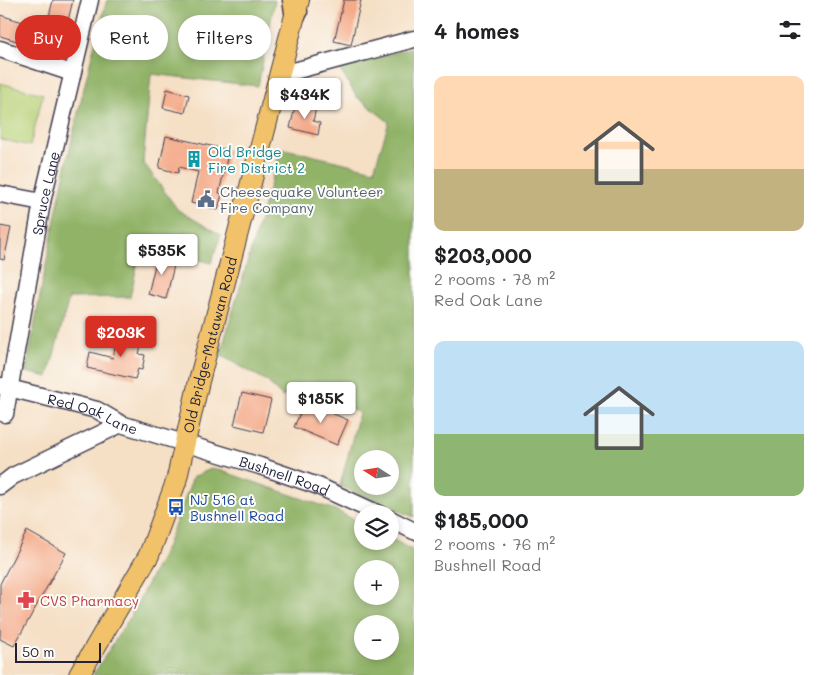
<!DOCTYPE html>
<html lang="en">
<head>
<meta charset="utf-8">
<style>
  :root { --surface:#fff; --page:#f2f2f2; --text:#202124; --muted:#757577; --accent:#d93025 }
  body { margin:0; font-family:Mali,sans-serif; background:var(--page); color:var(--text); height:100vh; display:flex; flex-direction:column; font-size:19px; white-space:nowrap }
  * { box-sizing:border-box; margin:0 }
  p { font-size:16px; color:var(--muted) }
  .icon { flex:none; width:28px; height:28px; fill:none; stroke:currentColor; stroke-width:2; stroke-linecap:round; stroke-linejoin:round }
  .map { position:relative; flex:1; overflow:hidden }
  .sheet { display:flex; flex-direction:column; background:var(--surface); width:410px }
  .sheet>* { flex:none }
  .guide { position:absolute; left:15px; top:15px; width:324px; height:45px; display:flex; gap:10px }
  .needle { width:32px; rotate:282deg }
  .buttons { position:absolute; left:354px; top:450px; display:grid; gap:10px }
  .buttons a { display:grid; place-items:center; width:45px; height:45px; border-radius:50%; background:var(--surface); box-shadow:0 2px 8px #0003; font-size:25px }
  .scale { position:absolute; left:15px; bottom:12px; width:86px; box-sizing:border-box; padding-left:5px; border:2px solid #22223b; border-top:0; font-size:14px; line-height:18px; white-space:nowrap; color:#22223b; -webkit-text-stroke:4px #fdfcf7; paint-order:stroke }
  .price { position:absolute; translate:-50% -42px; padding:0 11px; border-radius:5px; background:#fff; color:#222; font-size:16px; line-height:32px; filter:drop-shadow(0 1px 2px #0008) }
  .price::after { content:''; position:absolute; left:50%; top:30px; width:15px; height:11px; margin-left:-8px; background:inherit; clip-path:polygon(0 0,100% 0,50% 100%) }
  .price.active { background:var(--accent); color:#fff }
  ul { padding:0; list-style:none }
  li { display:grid; align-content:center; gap:10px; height:265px; padding:0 20px }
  li span { display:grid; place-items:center; height:155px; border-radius:10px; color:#555 }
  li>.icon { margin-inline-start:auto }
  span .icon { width:90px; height:90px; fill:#fffc; stroke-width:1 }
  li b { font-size:21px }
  h2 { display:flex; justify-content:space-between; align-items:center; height:60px; padding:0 20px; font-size:21px }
  .pill { padding:0 18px; border-radius:22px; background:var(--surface); box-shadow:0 2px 8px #0003; font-size:18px; line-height:45px }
  .pill.active { background:var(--accent); color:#fff }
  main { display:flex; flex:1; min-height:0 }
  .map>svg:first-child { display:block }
  .green { fill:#b7d177; stroke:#6c7a59 }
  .forest { fill:#91b368; stroke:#5a6a52; fill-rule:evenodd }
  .building { fill:#f4ab8a }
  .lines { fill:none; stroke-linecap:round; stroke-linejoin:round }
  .minor-casing { stroke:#423e50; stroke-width:19 }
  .major-casing { stroke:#423e50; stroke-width:22 }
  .highway-casing { stroke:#423e50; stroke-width:25 }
  .minor { stroke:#fff; stroke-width:16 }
  .major { stroke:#f2c26a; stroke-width:20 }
  .highway { stroke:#f2c26a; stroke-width:22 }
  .labels { text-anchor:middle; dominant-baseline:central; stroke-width:4; stroke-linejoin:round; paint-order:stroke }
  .culture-label { font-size:14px; fill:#0d838f; stroke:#fdfcf7; text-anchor:start }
  .service-label { font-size:14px; fill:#4e5e75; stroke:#fdfcf7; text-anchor:start }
  .street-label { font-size:14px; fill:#22223b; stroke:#fdfcf7 }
  .transit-label { font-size:14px; fill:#164399; stroke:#fdfcf7; text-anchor:start }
  .health-label { font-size:14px; fill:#be3a42; stroke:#fdfcf7; text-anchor:start }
</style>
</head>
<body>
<main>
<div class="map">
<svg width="414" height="675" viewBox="0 0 414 675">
  <rect width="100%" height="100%" fill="#fdfcf7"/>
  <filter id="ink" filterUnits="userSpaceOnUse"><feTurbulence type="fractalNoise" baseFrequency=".02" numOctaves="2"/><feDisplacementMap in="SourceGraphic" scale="10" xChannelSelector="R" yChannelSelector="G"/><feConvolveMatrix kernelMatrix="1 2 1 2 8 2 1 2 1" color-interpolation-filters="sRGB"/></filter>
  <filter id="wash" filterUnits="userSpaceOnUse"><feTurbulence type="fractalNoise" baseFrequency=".0096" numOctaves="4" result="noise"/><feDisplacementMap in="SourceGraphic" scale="20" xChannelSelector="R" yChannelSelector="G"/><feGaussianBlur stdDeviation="1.12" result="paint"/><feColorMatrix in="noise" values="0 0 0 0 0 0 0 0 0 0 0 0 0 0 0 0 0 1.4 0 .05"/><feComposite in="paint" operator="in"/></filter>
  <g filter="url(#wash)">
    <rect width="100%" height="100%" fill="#f5dfc5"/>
    <path class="green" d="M0 83 43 94 30 146 0 139Z"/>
    <g class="forest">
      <path d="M107 0H275L258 86 151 74 143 162 178 210 221 235 211 263 142 243 130 297 69 298 48 377 26 372C49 246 72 124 107 0Z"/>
      <path d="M414 47V517L340 486 359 413 314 388H297L282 397 267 381 220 355 281 148 374 170 389 122 357 97 339 68ZM362 459H390V486H362Z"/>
      <path d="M213 468 335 510 362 524V541H390V538L414 551V675H93L130 617 166 548 193 477ZM362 569H390V596H362ZM362 624H390V651H362Z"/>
    </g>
    <g id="blocks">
      <g class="building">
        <path d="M53 0H73L65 33 46 29Z"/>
        <path d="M344 0H361L351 45 334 41Z"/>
        <path d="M0 15 36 26 30 45 0 36Z"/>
        <path d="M167 89 189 95 185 113 163 108Z"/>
        <path d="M296 103 316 108 313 121 320 123 318 135 290 128Z"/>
        <path d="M166 136 229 150 219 193 222 194 218 210 191 203 198 172 179 167 178 173 159 168Z"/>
        <path d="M0 226 11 228 4 260 0 259Z"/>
        <path d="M158 253 176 257 166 299 148 294Z"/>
        <path d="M118 333 143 339 139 354 145 355 142 370 138 369 135 379 87 368 90 352 113 358Z"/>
        <path d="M242 393 271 400 263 432 234 425Z"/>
        <path d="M305 402 348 420 337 445 294 427Z"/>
        <path d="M27 531 66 553 14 646 0 639V584Z"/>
      </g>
    </g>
  </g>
  <g filter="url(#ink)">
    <use href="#blocks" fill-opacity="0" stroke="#423e50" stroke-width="1"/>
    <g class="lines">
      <g class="minor-casing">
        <g id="minor">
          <path d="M0 49 72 73"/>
          <path d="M279 75 414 39"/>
          <path d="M0 194 42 202"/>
          <path id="s1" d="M1 386 97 410 121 424 260 466 318 486 379 514"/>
          <path id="s2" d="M0 412 5 414 42 202 90 0"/>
          <path d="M0 486 13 476 121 424"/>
          <path d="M390 519 414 531"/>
        </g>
      </g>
      <g class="major-casing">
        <g id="major">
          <path id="s3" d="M79 675 149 555 176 482 199 381 299 0"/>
        </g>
      </g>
      <g class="highway-casing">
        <path id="highway" d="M294 0 296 12"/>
      </g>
      <use href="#minor" class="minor"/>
      <use href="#major" class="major"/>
      <use href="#highway" class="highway"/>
    </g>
  </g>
  <defs>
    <g id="building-bare" transform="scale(1.35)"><path d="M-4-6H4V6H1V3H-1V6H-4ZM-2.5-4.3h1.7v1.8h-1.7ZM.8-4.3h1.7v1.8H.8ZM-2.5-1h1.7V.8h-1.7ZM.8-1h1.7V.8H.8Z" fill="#0f9aa8" stroke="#fdfcf7" stroke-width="2.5" paint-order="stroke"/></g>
    <g id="civic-bare" transform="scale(1.35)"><path d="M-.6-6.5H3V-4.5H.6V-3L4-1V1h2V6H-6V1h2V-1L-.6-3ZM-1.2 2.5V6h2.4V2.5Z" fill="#5c6f8a" stroke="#fdfcf7" stroke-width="2.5" paint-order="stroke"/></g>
    <g id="bus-bare" transform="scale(1.35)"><path d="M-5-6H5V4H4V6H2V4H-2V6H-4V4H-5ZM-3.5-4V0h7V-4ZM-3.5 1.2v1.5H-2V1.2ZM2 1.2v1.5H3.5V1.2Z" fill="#1a4fb4" stroke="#fdfcf7" stroke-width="2.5" paint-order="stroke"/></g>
    <g id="pharmacy-bare" transform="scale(1.35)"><path d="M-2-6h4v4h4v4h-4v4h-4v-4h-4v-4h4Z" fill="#e0444e" stroke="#fdfcf7" stroke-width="2.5" paint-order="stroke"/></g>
  </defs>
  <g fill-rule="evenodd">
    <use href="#building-bare" x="194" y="159"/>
    <use href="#civic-bare" x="206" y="199"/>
    <use href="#bus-bare" x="176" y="507"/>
    <use href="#pharmacy-bare" x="26" y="600"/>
  </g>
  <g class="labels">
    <g class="culture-label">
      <text x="208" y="151">Old Bridge<tspan x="208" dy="16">Fire District 2</tspan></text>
    </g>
    <g class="service-label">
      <text x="220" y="191">Cheesequake Volunteer<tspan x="220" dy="16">Fire Company</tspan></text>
    </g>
    <g class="street-label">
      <text stroke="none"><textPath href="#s2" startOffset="230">Spruce Lane</textPath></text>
      <text stroke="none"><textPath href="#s3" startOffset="358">Old Bridge-Matawan Road</textPath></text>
      <text stroke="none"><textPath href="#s1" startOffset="96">Red Oak Lane</textPath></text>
      <text stroke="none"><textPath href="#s1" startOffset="298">Bushnell Road</textPath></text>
    </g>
    <g class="transit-label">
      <text x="190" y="499">NJ 516 at<tspan x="190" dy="16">Bushnell Road</tspan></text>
    </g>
    <g class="health-label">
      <text x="40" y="600">CVS Pharmacy</text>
    </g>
  </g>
</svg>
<div class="buttons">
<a><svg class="needle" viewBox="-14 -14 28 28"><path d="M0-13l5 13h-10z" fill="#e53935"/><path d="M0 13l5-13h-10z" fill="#757577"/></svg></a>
<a><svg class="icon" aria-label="layers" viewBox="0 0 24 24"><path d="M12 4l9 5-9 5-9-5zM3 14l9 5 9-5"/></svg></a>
<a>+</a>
<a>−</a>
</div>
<div class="scale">50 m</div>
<b class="price" style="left:305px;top:120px">$434K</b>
<b class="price" style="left:162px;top:276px">$535K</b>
<b class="price active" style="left:121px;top:358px">$203K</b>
<b class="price" style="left:321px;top:424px">$185K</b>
<div class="guide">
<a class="pill active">Buy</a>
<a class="pill">Rent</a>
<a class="pill">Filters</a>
</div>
</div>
<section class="sheet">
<h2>4 homes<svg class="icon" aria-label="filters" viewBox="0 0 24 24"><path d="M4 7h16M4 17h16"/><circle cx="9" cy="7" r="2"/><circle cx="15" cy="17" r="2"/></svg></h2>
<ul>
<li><span style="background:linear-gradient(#ffd9b3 60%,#c2b280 0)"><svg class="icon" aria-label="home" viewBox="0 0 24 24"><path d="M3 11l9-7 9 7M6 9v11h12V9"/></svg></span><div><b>$203,000</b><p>2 rooms · 78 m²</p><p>Red Oak Lane</p></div></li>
<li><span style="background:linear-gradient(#bfe0f5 60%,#8fb573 0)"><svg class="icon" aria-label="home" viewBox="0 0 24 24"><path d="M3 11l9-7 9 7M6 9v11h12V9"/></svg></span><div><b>$185,000</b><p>2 rooms · 76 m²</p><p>Bushnell Road</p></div></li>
</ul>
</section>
</main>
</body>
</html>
